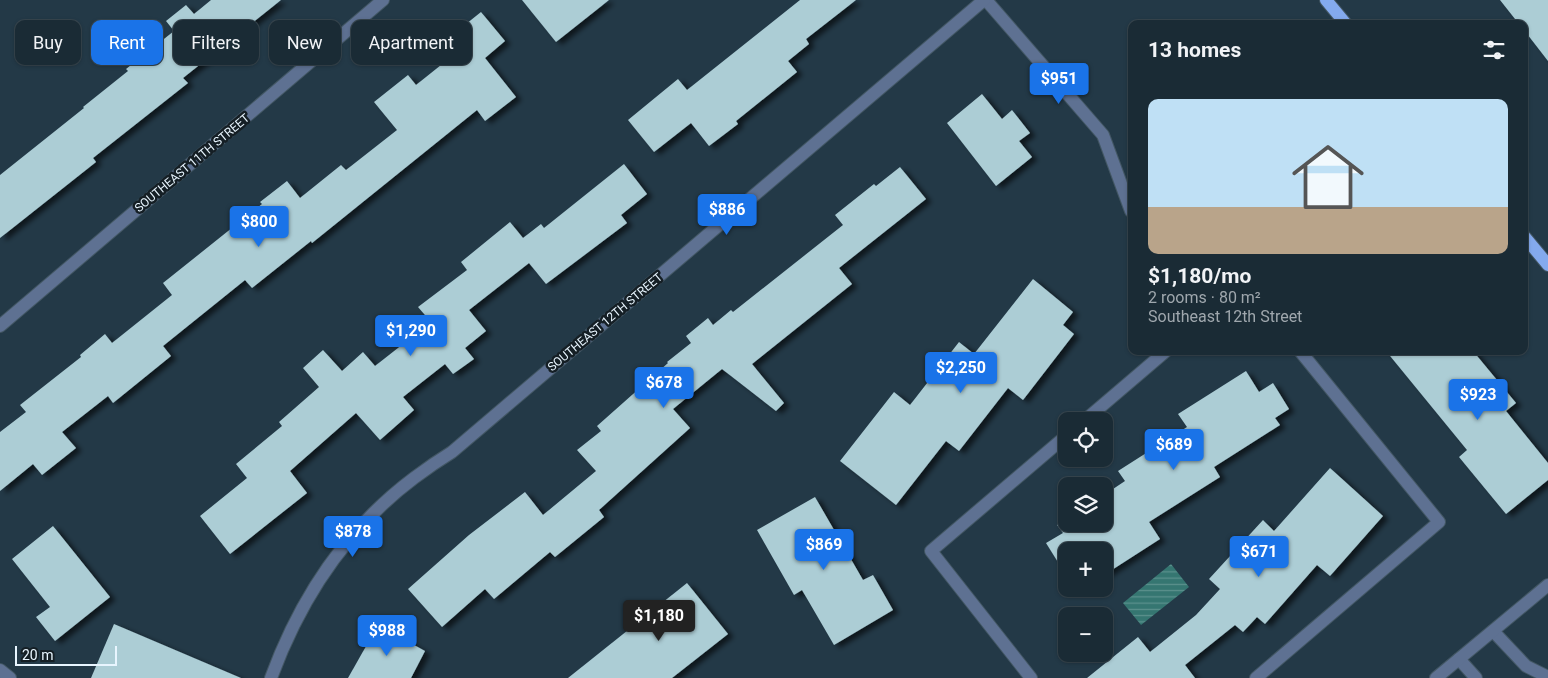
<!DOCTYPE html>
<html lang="en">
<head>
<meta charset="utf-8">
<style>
  :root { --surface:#1a2b35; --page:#273741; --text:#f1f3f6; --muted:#9fa7ad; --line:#384750; --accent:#1a73e8 }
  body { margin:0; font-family:Roboto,sans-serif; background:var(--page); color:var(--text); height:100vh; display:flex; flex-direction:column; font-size:19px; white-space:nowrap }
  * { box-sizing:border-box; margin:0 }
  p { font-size:16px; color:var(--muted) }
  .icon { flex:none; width:28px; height:28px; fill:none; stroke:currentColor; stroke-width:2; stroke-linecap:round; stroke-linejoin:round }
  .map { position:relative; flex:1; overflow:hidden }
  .side { position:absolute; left:1128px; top:20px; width:400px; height:335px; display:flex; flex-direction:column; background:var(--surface); border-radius:10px; box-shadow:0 1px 4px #0004,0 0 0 1px var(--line) }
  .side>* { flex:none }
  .banner { position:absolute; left:15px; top:20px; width:475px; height:45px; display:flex; gap:10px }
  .controls { position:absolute; left:1058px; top:412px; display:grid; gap:10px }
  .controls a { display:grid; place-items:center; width:55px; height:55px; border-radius:10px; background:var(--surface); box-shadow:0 1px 4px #0004,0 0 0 1px var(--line); font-size:25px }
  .scale { position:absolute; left:15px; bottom:12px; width:102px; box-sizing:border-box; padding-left:5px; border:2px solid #e8f5fe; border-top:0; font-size:14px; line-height:18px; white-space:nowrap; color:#e8f5fe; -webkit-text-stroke:4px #151f25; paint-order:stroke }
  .price { position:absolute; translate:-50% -42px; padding:0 11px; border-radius:5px; background:var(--accent); color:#fff; font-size:16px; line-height:32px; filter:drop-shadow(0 1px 2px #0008) }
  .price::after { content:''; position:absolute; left:50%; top:30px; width:15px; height:11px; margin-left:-8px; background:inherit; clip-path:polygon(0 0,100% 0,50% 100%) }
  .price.current { background:#222; color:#fff }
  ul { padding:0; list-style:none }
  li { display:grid; align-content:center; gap:10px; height:265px; padding:0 20px }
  li span { display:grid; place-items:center; height:155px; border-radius:10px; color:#555 }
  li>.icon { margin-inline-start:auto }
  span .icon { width:90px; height:90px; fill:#fffc; stroke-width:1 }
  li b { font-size:21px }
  h2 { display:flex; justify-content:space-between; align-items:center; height:60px; padding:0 20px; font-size:21px }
  .chip { padding:0 18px; border-radius:10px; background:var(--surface); box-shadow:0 1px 4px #0004,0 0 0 1px var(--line); font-size:18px; line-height:45px }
  .chip.current { background:var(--accent); color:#fff }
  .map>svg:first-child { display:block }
  .water { fill:url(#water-rules) }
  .building { fill:#accdd5; filter:url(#shadow) }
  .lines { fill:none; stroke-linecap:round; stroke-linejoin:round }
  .service-casing { stroke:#435764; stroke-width:14 }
  .minor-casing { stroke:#435764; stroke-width:14 }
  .tertiary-casing { stroke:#435764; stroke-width:14 }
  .primary-casing { stroke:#435764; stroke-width:14 }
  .service { stroke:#5e7192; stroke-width:12 }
  .minor { stroke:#5e7192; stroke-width:12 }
  .tertiary { stroke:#5e7192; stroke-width:12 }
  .primary { stroke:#84aaee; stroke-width:12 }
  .labels { text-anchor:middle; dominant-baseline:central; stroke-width:5; stroke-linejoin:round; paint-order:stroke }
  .street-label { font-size:12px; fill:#e8f5fe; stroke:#151f25 }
</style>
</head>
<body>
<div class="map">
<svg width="1548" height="678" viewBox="0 0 1548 678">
  <defs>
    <pattern id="water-rules" width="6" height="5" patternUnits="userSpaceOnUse" patternTransform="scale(1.25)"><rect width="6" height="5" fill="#357671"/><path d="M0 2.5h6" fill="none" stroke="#5c918d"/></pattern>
    <filter id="shadow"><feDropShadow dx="5.5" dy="3" stdDeviation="2.5" flood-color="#0009"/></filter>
  </defs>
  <rect width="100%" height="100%" fill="#233947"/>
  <path class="water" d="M1171 564 1189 587 1141 625 1123 603Z"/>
  <g class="building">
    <path d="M211 0H281L183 78 188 83 93 158 96 162 0 238V175L84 108 83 107 128 71 126 69 174 31 166 21 186 5 194 14Z"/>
    <path d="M522 0H609L556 42Z"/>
    <path d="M800 0H856L806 39 809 44 788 61 797 72 736 121 738 124 709 146 691 123 654 152 628 120 678 79 687 90Z"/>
    <path d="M1500 0H1548V61L1524 30V24H1519Z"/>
    <path d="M481 12 505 41 485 58 516 97 485 121 477 110 312 243 311 241 252 288 245 280 163 346 171 356 113 403 108 396 62 432 76 448 42 475 33 464 0 491V432L26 412 20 405 81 357 80 355 105 334 112 343 172 295 163 283 262 204 260 202 287 181 300 198 341 165 346 170 397 130 374 102 408 75 416 85 461 49 451 36Z"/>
    <path d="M982 94 1002 119 1012 110 1030 133 1019 141 1032 157 996 186 947 123Z"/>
    <path d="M624 164 647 194 621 215 627 223 546 284 529 263 469 310 486 331 465 348 474 359 453 374 445 364 403 397 414 410 380 440 356 413 290 471 307 493 230 554 200 516 247 478 236 464 282 426 279 422 319 387 303 368 323 350 342 371 363 352 375 366 431 322 418 307 467 270 461 262 510 222 523 238 541 224 544 228Z"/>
    <path d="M900 167 926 199 839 268 852 284 752 364 784 403 776 411 722 369 673 409 690 428 599 510 604 517 555 557 550 552 494 599 485 589 442 627 408 589 469 535 525 492 543 515 596 471 577 450 601 431 597 426 668 363 667 362 691 343 686 336 708 318 713 325 731 310 733 312 843 225 835 215 874 184 876 186Z"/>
    <path d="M1033 279 1073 312 1063 325 1074 334 1023 400 1008 388 959 451 946 441 896 505 840 461 894 392 910 405 959 342 974 354Z"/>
    <path d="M1386 351H1473L1516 403 1506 411 1548 463V480L1506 514 1459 457 1467 450Z"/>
    <path d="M1246 371 1259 392 1273 383 1289 409 1275 418 1280 425 1214 467 1220 477 1149 522 1160 539 1104 575V551H1066V575L1046 543 1063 533 1057 525 1066 519V524H1104V495L1125 481 1118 471 1187 427 1178 414Z"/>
    <path d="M1330 468 1383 516 1330 576 1317 565 1265 624 1257 617 1243 632 1235 625 1185 665 1195 678H1087L1138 637 1150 652 1196 615 1220 589 1209 579 1263 520 1274 531Z"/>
    <path d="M815 497 863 580 873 575 893 610 834 645 802 590 794 595 757 530Z"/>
    <path d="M53 526 110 597 55 641 36 617 50 607 12 559Z"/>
    <path d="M687 583 728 634 672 678H568Z"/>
    <path d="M114 624 241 678H91Z"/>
    <path d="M378 625 425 651 411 678H348Z"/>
  </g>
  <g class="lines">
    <g class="service-casing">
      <g id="service">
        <path d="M1084 421 1166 351"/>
        <path d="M1493 631 1526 666 1548 677"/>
        <path d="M1459 659 1476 678"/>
        <path d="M1031 678 931 551 1066 436"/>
        <path d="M1256 678 1439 522 1300 351"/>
      </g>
    </g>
    <g class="minor-casing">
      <g id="minor">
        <path d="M986 0 1103 135 1131 211"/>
        <path d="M0 326 383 0"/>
        <path d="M0 670 10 678"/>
        <path d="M271 678C300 599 346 529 414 478 426 469 439 460 452 452L984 0"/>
      </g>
    </g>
    <g class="tertiary-casing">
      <path id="tertiary" d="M1436 678 1548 585"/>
    </g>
    <g class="primary-casing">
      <g id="primary">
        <path d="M1326 0 1346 24"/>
        <path d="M1524 236 1548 265"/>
      </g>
    </g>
    <use href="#service" class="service"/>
    <use href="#minor" class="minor"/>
    <use href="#tertiary" class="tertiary"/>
    <use href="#primary" class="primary"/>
  </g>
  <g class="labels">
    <g class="street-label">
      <text transform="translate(192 163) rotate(-40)">SOUTHEAST 11TH STREET</text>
      <text transform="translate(605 322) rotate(-40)">SOUTHEAST 12TH STREET</text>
    </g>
  </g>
</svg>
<div class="controls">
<a><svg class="icon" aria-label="locate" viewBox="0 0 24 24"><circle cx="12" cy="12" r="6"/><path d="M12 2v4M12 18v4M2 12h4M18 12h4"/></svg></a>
<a><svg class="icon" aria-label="layers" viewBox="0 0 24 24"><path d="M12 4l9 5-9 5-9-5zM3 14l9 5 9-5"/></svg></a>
<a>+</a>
<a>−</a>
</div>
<div class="scale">20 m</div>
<b class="price" style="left:1059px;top:105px">$951</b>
<b class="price" style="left:727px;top:236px">$886</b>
<b class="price" style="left:259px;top:248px">$800</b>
<b class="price" style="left:411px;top:357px">$1,290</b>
<b class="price" style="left:961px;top:394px">$2,250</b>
<b class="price" style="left:664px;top:409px">$678</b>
<b class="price" style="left:1478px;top:421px">$923</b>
<b class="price" style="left:1174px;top:471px">$689</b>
<b class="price" style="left:353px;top:558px">$878</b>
<b class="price" style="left:824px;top:571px">$869</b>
<b class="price" style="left:1259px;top:578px">$671</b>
<b class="price current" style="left:659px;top:642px">$1,180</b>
<b class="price" style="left:387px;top:657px">$988</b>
<div class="banner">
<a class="chip">Buy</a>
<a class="chip current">Rent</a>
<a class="chip">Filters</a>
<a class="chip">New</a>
<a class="chip">Apartment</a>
</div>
<section class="side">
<h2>13 homes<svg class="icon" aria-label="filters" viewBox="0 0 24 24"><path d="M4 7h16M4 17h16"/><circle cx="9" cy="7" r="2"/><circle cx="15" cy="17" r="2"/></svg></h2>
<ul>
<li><span style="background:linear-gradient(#bfe0f5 70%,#b9a48a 0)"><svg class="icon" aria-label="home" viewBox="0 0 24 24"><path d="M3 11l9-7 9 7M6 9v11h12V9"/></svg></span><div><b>$1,180/mo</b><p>2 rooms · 80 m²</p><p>Southeast 12th Street</p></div></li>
</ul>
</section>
</div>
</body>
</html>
